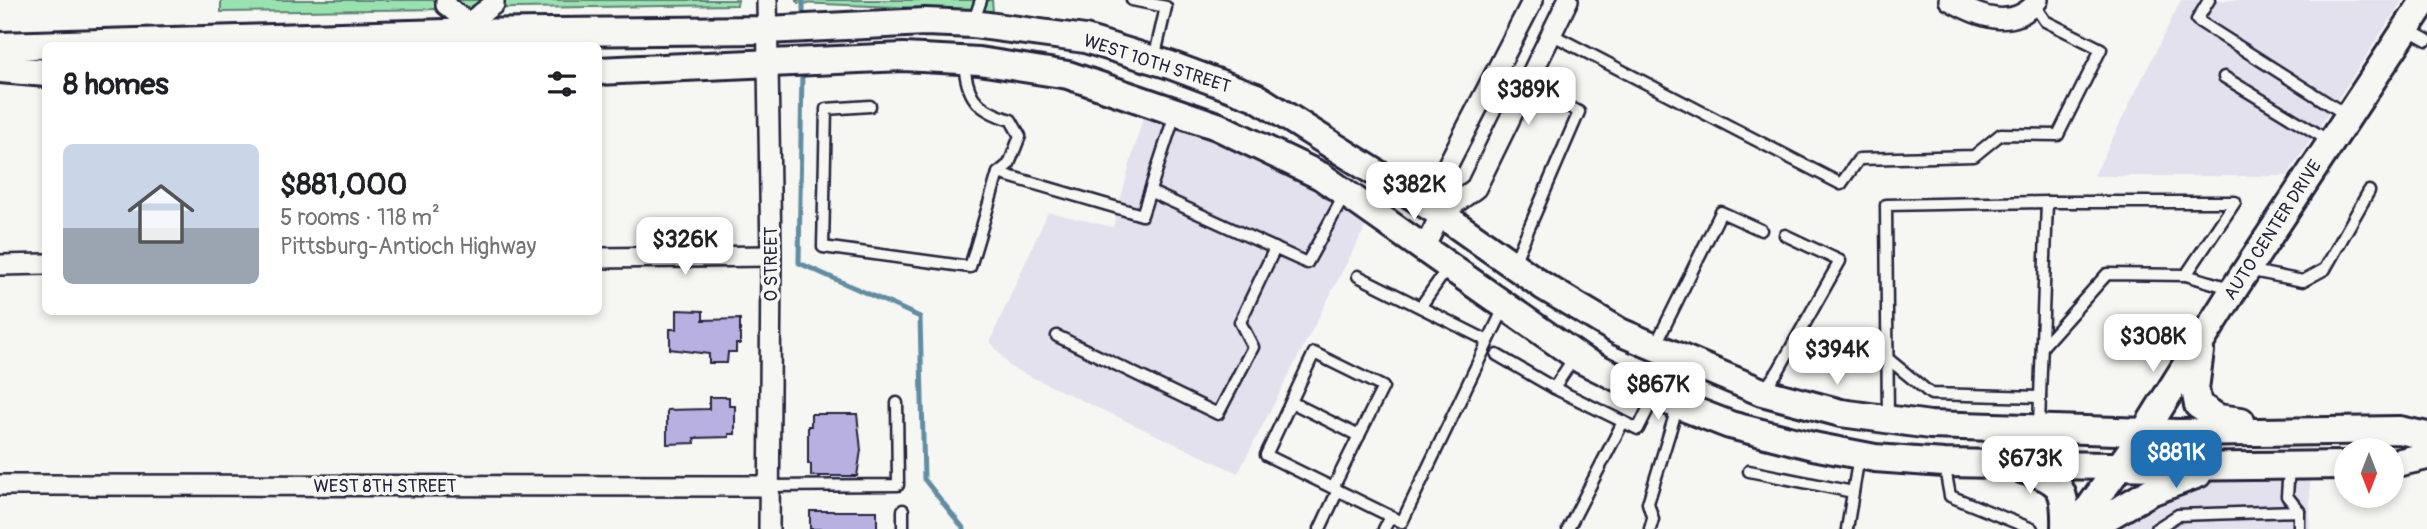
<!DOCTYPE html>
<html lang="en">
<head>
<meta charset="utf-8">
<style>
  :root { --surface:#fff; --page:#f2f2f2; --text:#202124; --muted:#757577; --line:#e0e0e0; --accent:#1f6fb2 }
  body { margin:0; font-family:Pangolin,sans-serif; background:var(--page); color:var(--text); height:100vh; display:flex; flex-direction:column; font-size:26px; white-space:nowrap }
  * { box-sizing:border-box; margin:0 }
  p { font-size:23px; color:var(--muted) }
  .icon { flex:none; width:38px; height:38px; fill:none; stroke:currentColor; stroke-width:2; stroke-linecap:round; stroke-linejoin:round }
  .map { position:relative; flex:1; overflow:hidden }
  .side { position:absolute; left:42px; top:42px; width:560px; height:273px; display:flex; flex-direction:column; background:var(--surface); border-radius:10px; box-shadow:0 4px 10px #0003 }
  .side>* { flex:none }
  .needle { width:46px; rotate:180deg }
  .fabs { position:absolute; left:2334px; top:438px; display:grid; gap:14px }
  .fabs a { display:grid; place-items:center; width:70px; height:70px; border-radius:50%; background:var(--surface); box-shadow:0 4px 10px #0003; font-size:35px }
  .price { position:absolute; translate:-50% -60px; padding:0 16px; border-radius:14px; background:#fff; color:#222; font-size:23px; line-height:46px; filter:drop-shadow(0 2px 4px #0008) }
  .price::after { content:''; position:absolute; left:50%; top:42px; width:21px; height:16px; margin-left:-10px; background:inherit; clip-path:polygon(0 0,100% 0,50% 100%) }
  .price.selected { background:var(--accent); color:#fff }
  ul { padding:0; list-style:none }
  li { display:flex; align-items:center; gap:21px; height:175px; padding:0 21px }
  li+li { border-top:2px solid var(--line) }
  li span { display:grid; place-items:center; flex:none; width:196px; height:140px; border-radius:10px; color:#555 }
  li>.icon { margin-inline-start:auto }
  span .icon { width:84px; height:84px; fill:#fffc; stroke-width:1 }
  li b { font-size:30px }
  h2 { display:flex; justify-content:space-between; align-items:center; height:84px; padding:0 21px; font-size:30px }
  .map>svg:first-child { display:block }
  .built { fill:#e3e1ed }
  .green { fill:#99e2b0; stroke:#5e8276; stroke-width:2 }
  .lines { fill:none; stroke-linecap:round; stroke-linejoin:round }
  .stream { stroke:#608da3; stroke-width:5 }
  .building { fill:#b8b0e1; stroke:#22223b; stroke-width:2 }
  .lane-casing { stroke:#22223b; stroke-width:15 }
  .street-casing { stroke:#22223b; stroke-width:24 }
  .secondary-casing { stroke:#22223b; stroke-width:32 }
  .lane { stroke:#f6f6f2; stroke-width:10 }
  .street { stroke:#f6f6f2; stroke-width:19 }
  .secondary { stroke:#f6f6f2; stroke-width:26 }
  .labels { text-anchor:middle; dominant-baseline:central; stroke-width:7; stroke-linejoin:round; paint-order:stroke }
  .street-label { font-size:18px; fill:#22223b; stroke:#f6f6f2 }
</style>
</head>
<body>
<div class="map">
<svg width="2427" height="529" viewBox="0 0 2427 529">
  <rect width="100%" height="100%" fill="#f6f6f2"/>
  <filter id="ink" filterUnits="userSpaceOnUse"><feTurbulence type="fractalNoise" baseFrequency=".0143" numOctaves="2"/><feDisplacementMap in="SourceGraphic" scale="14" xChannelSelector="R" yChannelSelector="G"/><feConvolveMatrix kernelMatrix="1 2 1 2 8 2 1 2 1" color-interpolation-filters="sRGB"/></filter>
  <g filter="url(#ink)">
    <g class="built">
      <path d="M2181 0H2403L2287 176H2094Z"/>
      <path d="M1146 106 1263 155 1369 220 1238 473 1010 367 990 341 1048 212 1113 227Z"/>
      <path d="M2310 476V529H2114L2143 502 2211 478Z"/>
    </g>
    <g class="green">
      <path d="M221 0H738L737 5 221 12Z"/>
      <path d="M796 0H992L993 11 798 3Z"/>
    </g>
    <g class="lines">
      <g class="stream">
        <path d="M803 21V0"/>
        <path d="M802 70 799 263 920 317 924 479 964 529"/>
      </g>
    </g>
    <g class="building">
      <path d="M677 310 703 311V320L740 319V344H736V352H728L727 363H709V354L670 349V329H677Z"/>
      <path d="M709 397H729V406H735V434H729V437L694 438 695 443 667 444V410L709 409Z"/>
      <path d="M811 414H857L861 450 857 476H811V464H808V426H811Z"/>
      <rect x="810" y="511" width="67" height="18"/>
    </g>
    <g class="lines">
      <g class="lane-casing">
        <g id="lane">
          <path d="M1132 0 1166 7 1154 59"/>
          <path d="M2209 0 2197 20 2348 116"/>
          <path d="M973 23 981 0"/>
          <path d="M2407 29 2427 40"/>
          <path d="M1551 34 1841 184 1859 159 1974 156 2001 134 2058 135 2101 49 2045 21 2034 5"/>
          <path d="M964 61C966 97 977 110 1011 120L1020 136 1009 164 998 173"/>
          <path d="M2224 77 2331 142"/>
          <path d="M870 106 826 109 823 247 970 267 998 173 1142 215 1175 114"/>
          <path d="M1151 192 1307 263 1344 196"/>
          <path d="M1513 265 1579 112 1527 84"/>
          <path d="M2247 270 2303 281 2325 269 2369 191"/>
          <path d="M1358 276 1488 341"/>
          <path d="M1421 306 1449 266"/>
          <path d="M1057 336 1218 414 1253 347 1240 322 1275 248"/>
          <path d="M1656 344 1721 212 1761 230"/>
          <path d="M2042 347 2107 274 2186 275 2233 289"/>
          <path d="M1497 355 1554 388 1575 356"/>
          <path d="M1887 358 1931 394 2040 397"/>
          <path d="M1554 388 1638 429 1654 397"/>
          <path d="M1763 391 1778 371 1840 261 1785 235"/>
          <path d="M1291 402 1359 436"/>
          <path d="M1888 418 1886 205 2047 202"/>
          <path d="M2039 425 2047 202H2235L2186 275"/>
          <path d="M1944 463 1950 496 2032 529"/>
          <path d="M2289 467 2287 496 2299 511V529"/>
          <path d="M1749 471 1853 492"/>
          <path d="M769 486 898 485 897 403"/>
          <path d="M1333 488 1266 455 1314 353 1383 387 1333 488 1402 522 1505 306"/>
          <path d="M903 510V529"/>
          <path d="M1320 529 1338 490"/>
          <path d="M1384 529 1391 516"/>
          <path d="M1568 529 1623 422"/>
          <path d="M1650 529 1653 519 1648 503 1678 405"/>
          <path d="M1847 529 1859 456"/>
          <path d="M2156 529 2178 515 2299 511"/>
        </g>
      </g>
      <g class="street-casing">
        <g id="street">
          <path d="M446 0V5L468 23 494 4V0"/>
          <path d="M767 0 771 256 769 529"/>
          <path d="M1949 0C1977 16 2013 32 2038 0"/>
          <path d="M1441 214 1476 188 1568 0"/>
          <path d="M1424 248 1441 214 1443 174 1533 0"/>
          <path d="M598 258 771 256"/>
          <path d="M0 265 46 264"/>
          <path d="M0 485 769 486"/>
        </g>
      </g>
      <g class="secondary-casing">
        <g id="secondary">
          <path d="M0 46 446 33 767 30 925 22 973 24 1085 39 1170 65 1256 97 1441 214 1543 286 1620 332 1762 392 1841 413 1930 425 2178 433 2399 430 2427 436"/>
          <path d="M0 69 46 73"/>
          <path d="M598 71 903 57 979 61 1068 75 1217 126 1321 176 1582 360 1655 396 1730 425 1813 446 1875 458 1944 463 2165 467 2347 465"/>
          <path d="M2200 351 2195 389 2198 405 2218 418 2241 421"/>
          <path d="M2392 464 2427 456"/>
          <path d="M2024 470C2063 480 2066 490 2065 529"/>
          <path d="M2074 529 2145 431 2234 289 2425 0"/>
          <path d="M2087 529 2150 492 2198 474"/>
        </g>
      </g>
      <use href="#lane" class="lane"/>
      <use href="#street" class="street"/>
      <use href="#secondary" class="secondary"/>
    </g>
  </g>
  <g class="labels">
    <g class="street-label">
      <text transform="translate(1157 64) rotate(18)">WEST 10TH STREET</text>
      <text transform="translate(2273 230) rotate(-57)">AUTO CENTER DRIVE</text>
      <text transform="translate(771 264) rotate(-90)">O STREET</text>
      <text x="385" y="486">WEST 8TH STREET</text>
    </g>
  </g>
</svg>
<div class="fabs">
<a><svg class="needle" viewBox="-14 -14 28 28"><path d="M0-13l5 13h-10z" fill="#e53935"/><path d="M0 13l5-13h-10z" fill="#757577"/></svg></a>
</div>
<b class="price" style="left:1528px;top:127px">$389K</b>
<b class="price" style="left:1414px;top:222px">$382K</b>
<b class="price" style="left:685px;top:277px">$326K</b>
<b class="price" style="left:2153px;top:374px">$308K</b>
<b class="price" style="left:1837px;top:387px">$394K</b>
<b class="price" style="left:1658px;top:422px">$867K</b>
<b class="price selected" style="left:2176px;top:490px">$881K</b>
<b class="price" style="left:2030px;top:496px">$673K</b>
<section class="side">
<h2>8 homes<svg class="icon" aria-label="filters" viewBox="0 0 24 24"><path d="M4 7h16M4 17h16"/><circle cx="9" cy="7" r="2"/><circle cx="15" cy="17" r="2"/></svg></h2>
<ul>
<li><span style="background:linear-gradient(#c9d6e8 60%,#9aa5b1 0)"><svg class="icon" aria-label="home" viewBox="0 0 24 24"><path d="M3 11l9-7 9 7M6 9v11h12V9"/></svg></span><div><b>$881,000</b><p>5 rooms · 118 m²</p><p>Pittsburg-Antioch Highway</p></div></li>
</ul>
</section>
</div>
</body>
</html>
